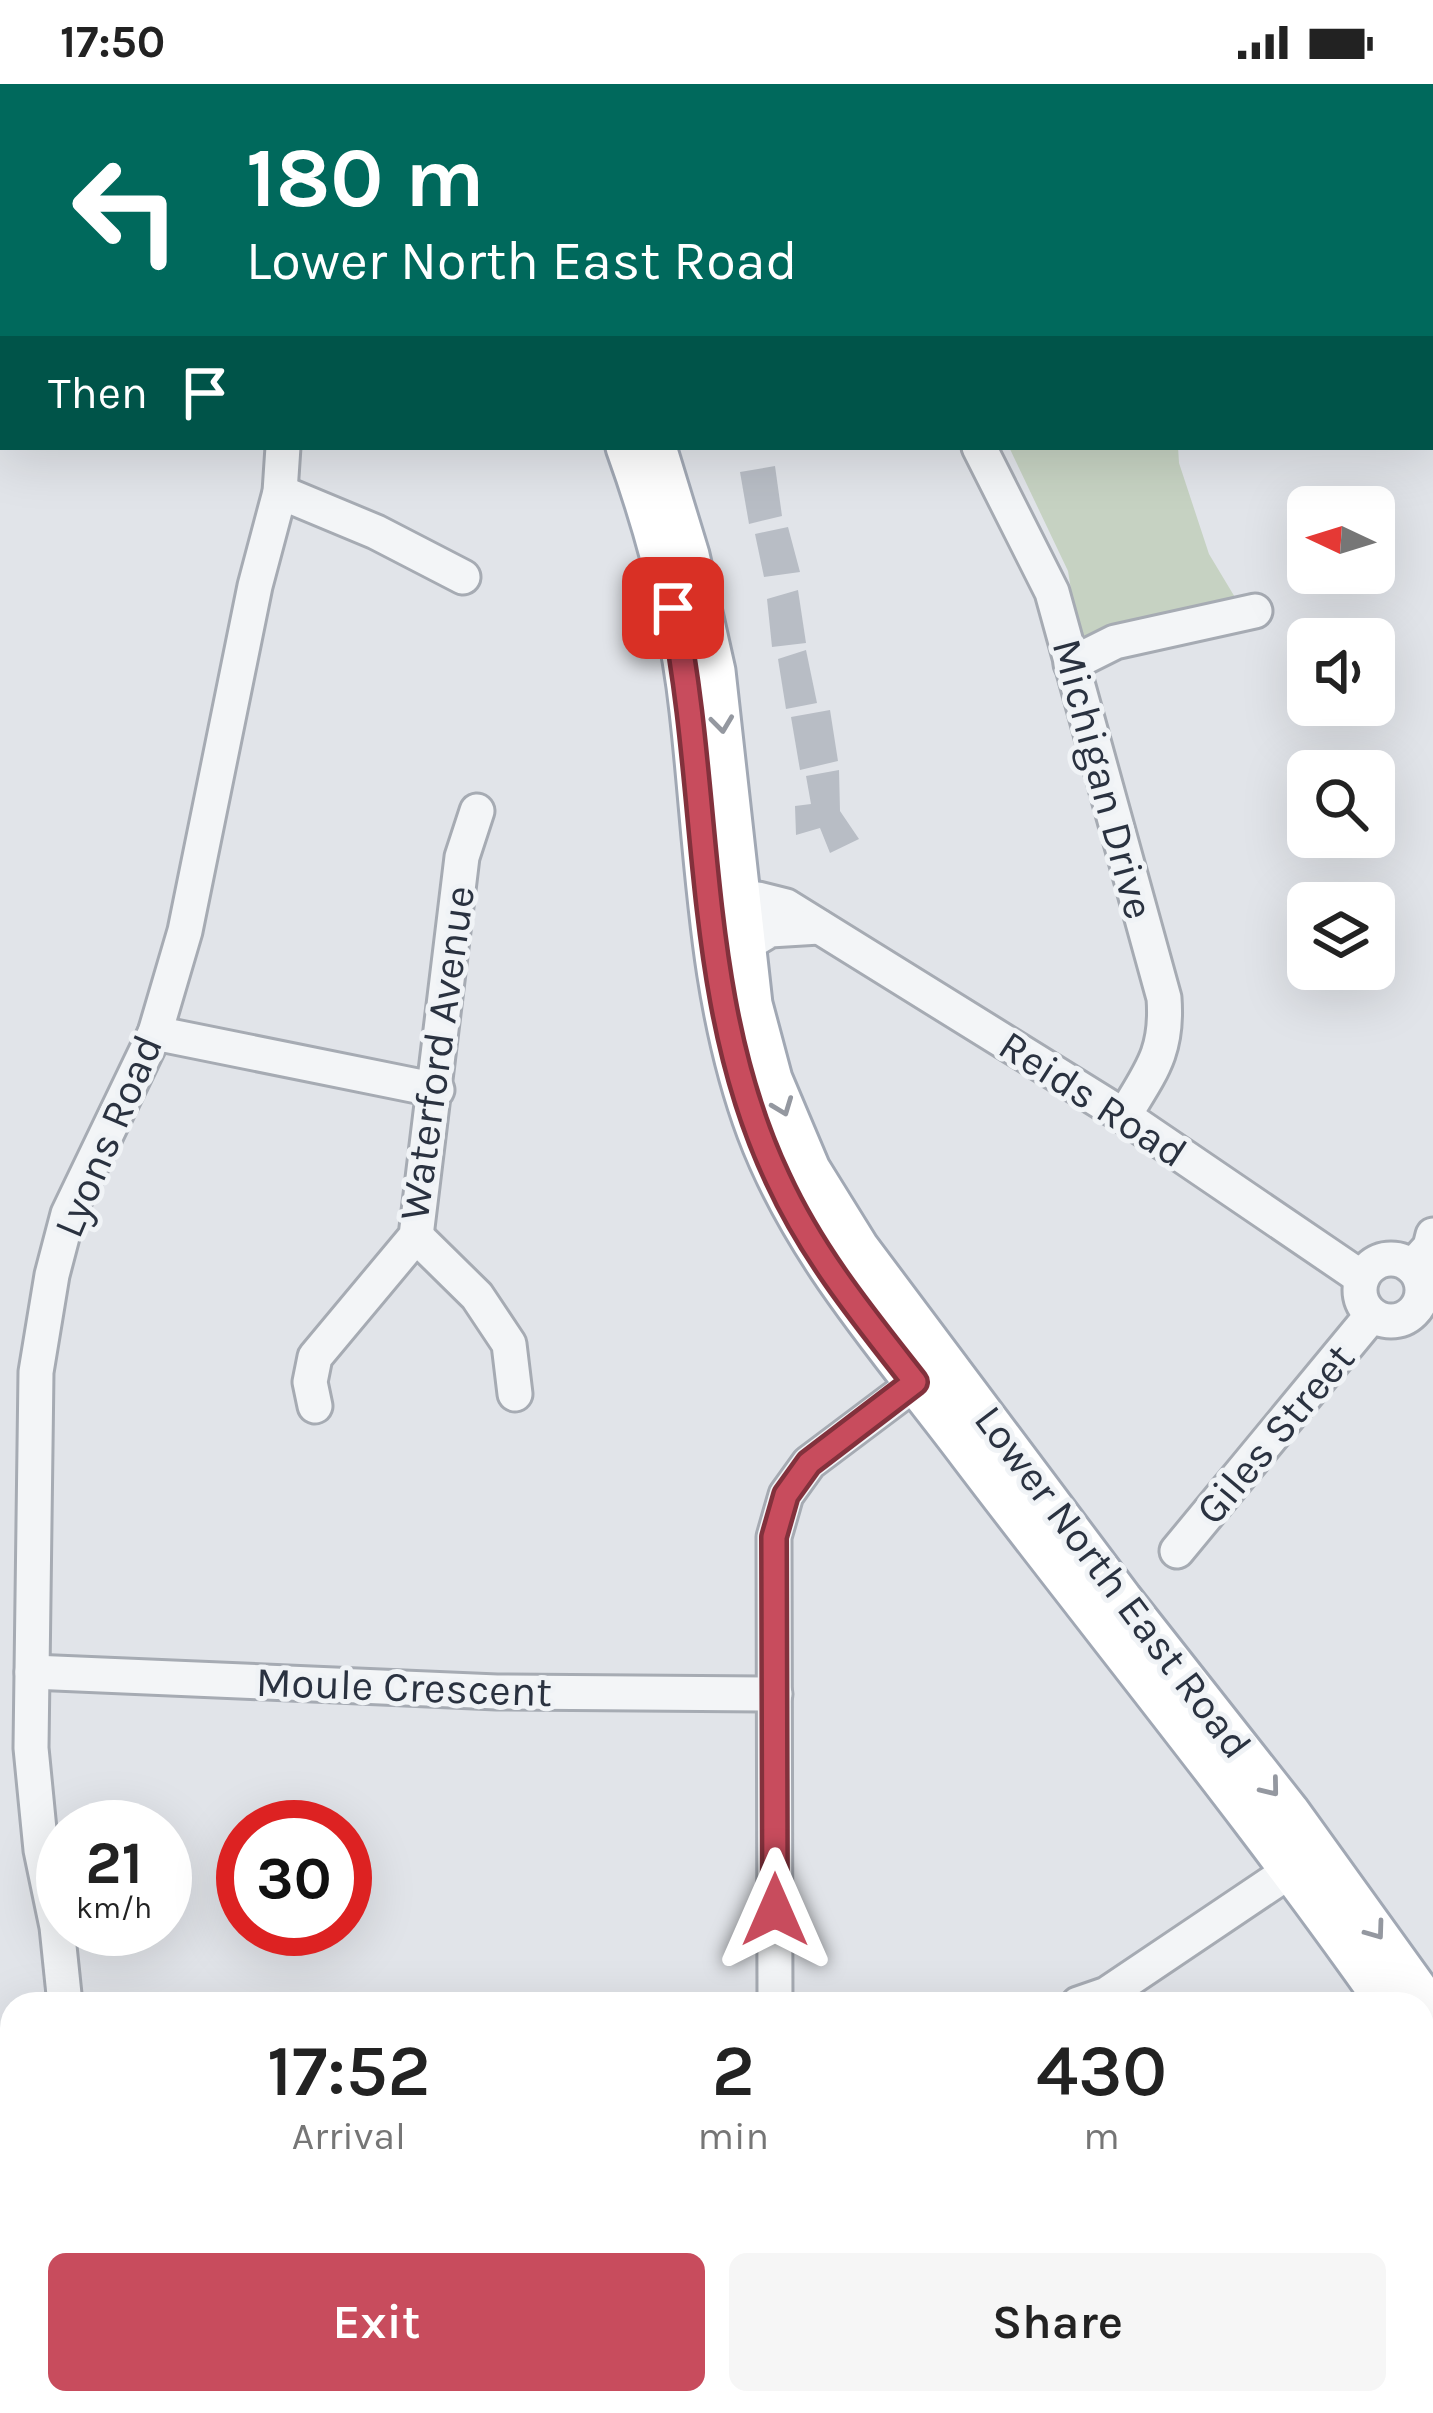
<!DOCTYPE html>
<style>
body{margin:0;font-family:Karla,sans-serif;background:#f6f6f6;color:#222;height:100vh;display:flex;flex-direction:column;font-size:45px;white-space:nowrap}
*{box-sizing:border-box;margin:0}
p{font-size:39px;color:#767676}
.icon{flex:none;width:66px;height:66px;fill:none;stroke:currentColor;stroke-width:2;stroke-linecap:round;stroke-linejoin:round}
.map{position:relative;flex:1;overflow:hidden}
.panel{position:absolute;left:0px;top:1908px;width:1434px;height:423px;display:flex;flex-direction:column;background:#fff;border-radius:36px 36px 0 0;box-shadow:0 12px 48px #0002}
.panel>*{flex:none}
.guide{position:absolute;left:0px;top:0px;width:1434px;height:366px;box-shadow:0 12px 48px #0002;background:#00695c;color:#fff;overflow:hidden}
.needle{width:78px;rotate:274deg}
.fabs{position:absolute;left:1287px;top:402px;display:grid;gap:24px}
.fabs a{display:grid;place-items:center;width:108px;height:108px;border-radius:18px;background:#fff;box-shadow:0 12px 48px #0002;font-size:60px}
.speed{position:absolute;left:36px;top:1716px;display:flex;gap:24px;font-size:60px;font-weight:700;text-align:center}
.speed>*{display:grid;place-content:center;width:156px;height:156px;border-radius:50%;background:#fff;box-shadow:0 12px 48px #0002;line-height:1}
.speed small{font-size:30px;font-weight:400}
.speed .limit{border:18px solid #d22;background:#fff;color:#111}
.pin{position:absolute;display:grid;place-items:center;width:102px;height:102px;color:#fff;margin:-51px;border-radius:24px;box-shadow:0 6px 18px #0006}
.me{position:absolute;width:132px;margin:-66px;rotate:0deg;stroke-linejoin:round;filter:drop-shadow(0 0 9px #0008)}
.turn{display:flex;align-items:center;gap:42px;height:252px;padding:0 48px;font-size:54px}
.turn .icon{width:156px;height:156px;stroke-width:2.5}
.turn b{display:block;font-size:84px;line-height:102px}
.then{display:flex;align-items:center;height:114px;padding:0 48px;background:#0003;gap:24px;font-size:45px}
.eta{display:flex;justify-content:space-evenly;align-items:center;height:204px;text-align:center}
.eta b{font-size:72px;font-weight:600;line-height:84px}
.action{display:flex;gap:24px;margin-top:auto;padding:24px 48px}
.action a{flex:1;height:138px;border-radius:18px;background:#c84c5d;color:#fff;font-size:48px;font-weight:600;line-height:138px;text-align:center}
.action a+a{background:#f6f6f6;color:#222}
.status{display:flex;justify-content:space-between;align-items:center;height:84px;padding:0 60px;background:#fff;direction:ltr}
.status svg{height:33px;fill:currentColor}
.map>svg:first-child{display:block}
</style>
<div class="status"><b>17:50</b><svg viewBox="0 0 49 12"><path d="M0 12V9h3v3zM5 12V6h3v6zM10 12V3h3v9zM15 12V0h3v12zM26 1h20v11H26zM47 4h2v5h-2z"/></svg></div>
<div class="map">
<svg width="1433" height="2329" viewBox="0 0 1433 2329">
<rect width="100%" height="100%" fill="#e1e4e9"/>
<polygon fill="#c6d2c2" points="1009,363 1178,363 1179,379 1209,470 1239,520 1080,561 1068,487"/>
<g fill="#b8bdc5">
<polygon points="775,382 782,432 749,440 740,388"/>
<polygon points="788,443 800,488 764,493 755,450"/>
<polygon points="798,506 806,559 772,563 767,515"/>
<polygon points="806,566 817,619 786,625 778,575"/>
<polygon points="830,626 838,677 800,686 791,633"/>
<polygon points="839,686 840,727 859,755 830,769 820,744 796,751 795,722 811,720 806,692"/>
</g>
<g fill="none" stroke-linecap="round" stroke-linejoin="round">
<g stroke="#a6abb3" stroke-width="39">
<g id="minor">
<polyline points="863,3 865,0"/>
<polyline points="1431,193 1433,193"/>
<path d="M979,363L1052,508L1164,914C1168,968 1151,987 1124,1032"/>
<polyline points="280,408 376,448 463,493"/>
<polyline points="1071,580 1115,558 1255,527"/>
<polyline points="718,816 758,815 786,822 1124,1032 1362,1194"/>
<polyline points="743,862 770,846 819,843"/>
<polyline points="155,949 437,1006"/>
<polyline points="416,1152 477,1212 509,1260 515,1310"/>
<circle cx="1391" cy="1206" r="31"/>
<polyline points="1412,1183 1430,1163 1433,1151"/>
<polyline points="315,1322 310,1298 315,1273 416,1152 462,773 477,727"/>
<polyline points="1177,1467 1372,1231"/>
<polyline points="32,1588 497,1608 775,1610"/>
<polyline points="65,1920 57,1843 41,1766 31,1664 36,1288 52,1191 68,1130 155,949 185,847 255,502 280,408 283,363"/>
<polyline points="775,1920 774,1453 786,1411 809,1379 934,1285"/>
<polyline points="1078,1920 1107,1910 1309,1774"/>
<polyline points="0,2032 12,2024"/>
<polyline points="0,2072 0,2092"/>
<polyline points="0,2226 12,2193"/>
<polyline points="775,2319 795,2329"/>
<polyline points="1190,2319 1193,2329"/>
<polyline points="353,2329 354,2319"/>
</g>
</g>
<g stroke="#a1a8b4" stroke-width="45">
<g id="major">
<polyline points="417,0 419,3"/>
<polyline points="460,0 462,3"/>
<path d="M626,363C657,449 680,536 690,627C706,768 707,912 757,1047C803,1170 892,1267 970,1371C1109,1554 1255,1732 1387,1920"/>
<polyline points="656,363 689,471 715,587 752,920 772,995 810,1085 859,1164 1122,1515 1289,1727 1433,1927"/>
<polyline points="1422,1971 1433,1987"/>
</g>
</g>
<use href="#minor" stroke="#f3f5f7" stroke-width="33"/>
<use href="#major" stroke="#fff" stroke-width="39"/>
</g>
<defs><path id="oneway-chevron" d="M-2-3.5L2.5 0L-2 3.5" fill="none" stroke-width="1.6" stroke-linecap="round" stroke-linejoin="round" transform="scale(3)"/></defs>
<g stroke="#9498a0">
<use href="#oneway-chevron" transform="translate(722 640) rotate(83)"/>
<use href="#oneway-chevron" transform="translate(783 1023) rotate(69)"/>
<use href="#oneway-chevron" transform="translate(1271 1704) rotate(51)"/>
<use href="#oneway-chevron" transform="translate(1376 1847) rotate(54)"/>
</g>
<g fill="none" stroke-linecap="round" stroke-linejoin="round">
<g stroke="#82313c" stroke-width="30">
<path id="route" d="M673,524C712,715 693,916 778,1095C813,1171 864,1233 915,1298L809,1379L786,1411L774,1453L775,1826"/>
</g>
<use href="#route" stroke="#c84c5d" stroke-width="21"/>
</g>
<g text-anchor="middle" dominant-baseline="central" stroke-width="10" stroke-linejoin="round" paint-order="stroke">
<g font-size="42" fill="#2a3240" stroke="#f0f3f6">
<text transform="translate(1103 695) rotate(75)">Michigan Drive</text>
<text transform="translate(437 969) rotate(-82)">Waterford Avenue</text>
<text transform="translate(1093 1015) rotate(33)">Reids Road</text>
<text transform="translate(108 1052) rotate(-67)">Lyons Road</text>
<text transform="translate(1275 1350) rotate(-50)">Giles Street</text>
<text transform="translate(1113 1498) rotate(53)">Lower North East Road</text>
<text transform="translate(404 1603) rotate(2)">Moule Crescent</text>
</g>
</g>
</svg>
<div class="fabs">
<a><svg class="needle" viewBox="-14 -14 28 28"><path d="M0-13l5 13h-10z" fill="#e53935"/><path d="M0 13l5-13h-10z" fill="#767676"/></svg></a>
<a><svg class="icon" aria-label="sound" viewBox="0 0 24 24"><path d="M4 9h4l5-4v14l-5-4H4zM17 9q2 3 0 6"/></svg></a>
<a><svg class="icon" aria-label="search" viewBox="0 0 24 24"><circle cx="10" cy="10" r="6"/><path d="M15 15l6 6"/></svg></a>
<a><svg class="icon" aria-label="layers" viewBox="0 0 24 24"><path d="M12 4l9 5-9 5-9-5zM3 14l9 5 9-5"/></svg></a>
</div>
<div class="speed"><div>21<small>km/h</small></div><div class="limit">30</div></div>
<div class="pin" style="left:673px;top:524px;background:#d93025"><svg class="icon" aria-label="arrive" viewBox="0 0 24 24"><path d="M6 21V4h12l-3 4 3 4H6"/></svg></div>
<svg class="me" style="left:775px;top:1826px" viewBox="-20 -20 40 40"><path d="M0-17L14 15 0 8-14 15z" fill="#c84c5d" stroke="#fff" stroke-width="4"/></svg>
<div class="guide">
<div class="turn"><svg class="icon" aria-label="left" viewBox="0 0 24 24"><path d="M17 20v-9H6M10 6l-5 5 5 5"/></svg><div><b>180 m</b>Lower North East Road</div></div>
<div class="then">Then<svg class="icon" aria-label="arrive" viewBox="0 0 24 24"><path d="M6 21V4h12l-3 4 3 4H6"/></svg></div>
</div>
<section class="panel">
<div class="eta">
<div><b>17:52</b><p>Arrival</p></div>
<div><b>2</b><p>min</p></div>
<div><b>430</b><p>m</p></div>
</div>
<div class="action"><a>Exit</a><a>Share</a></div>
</section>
</div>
